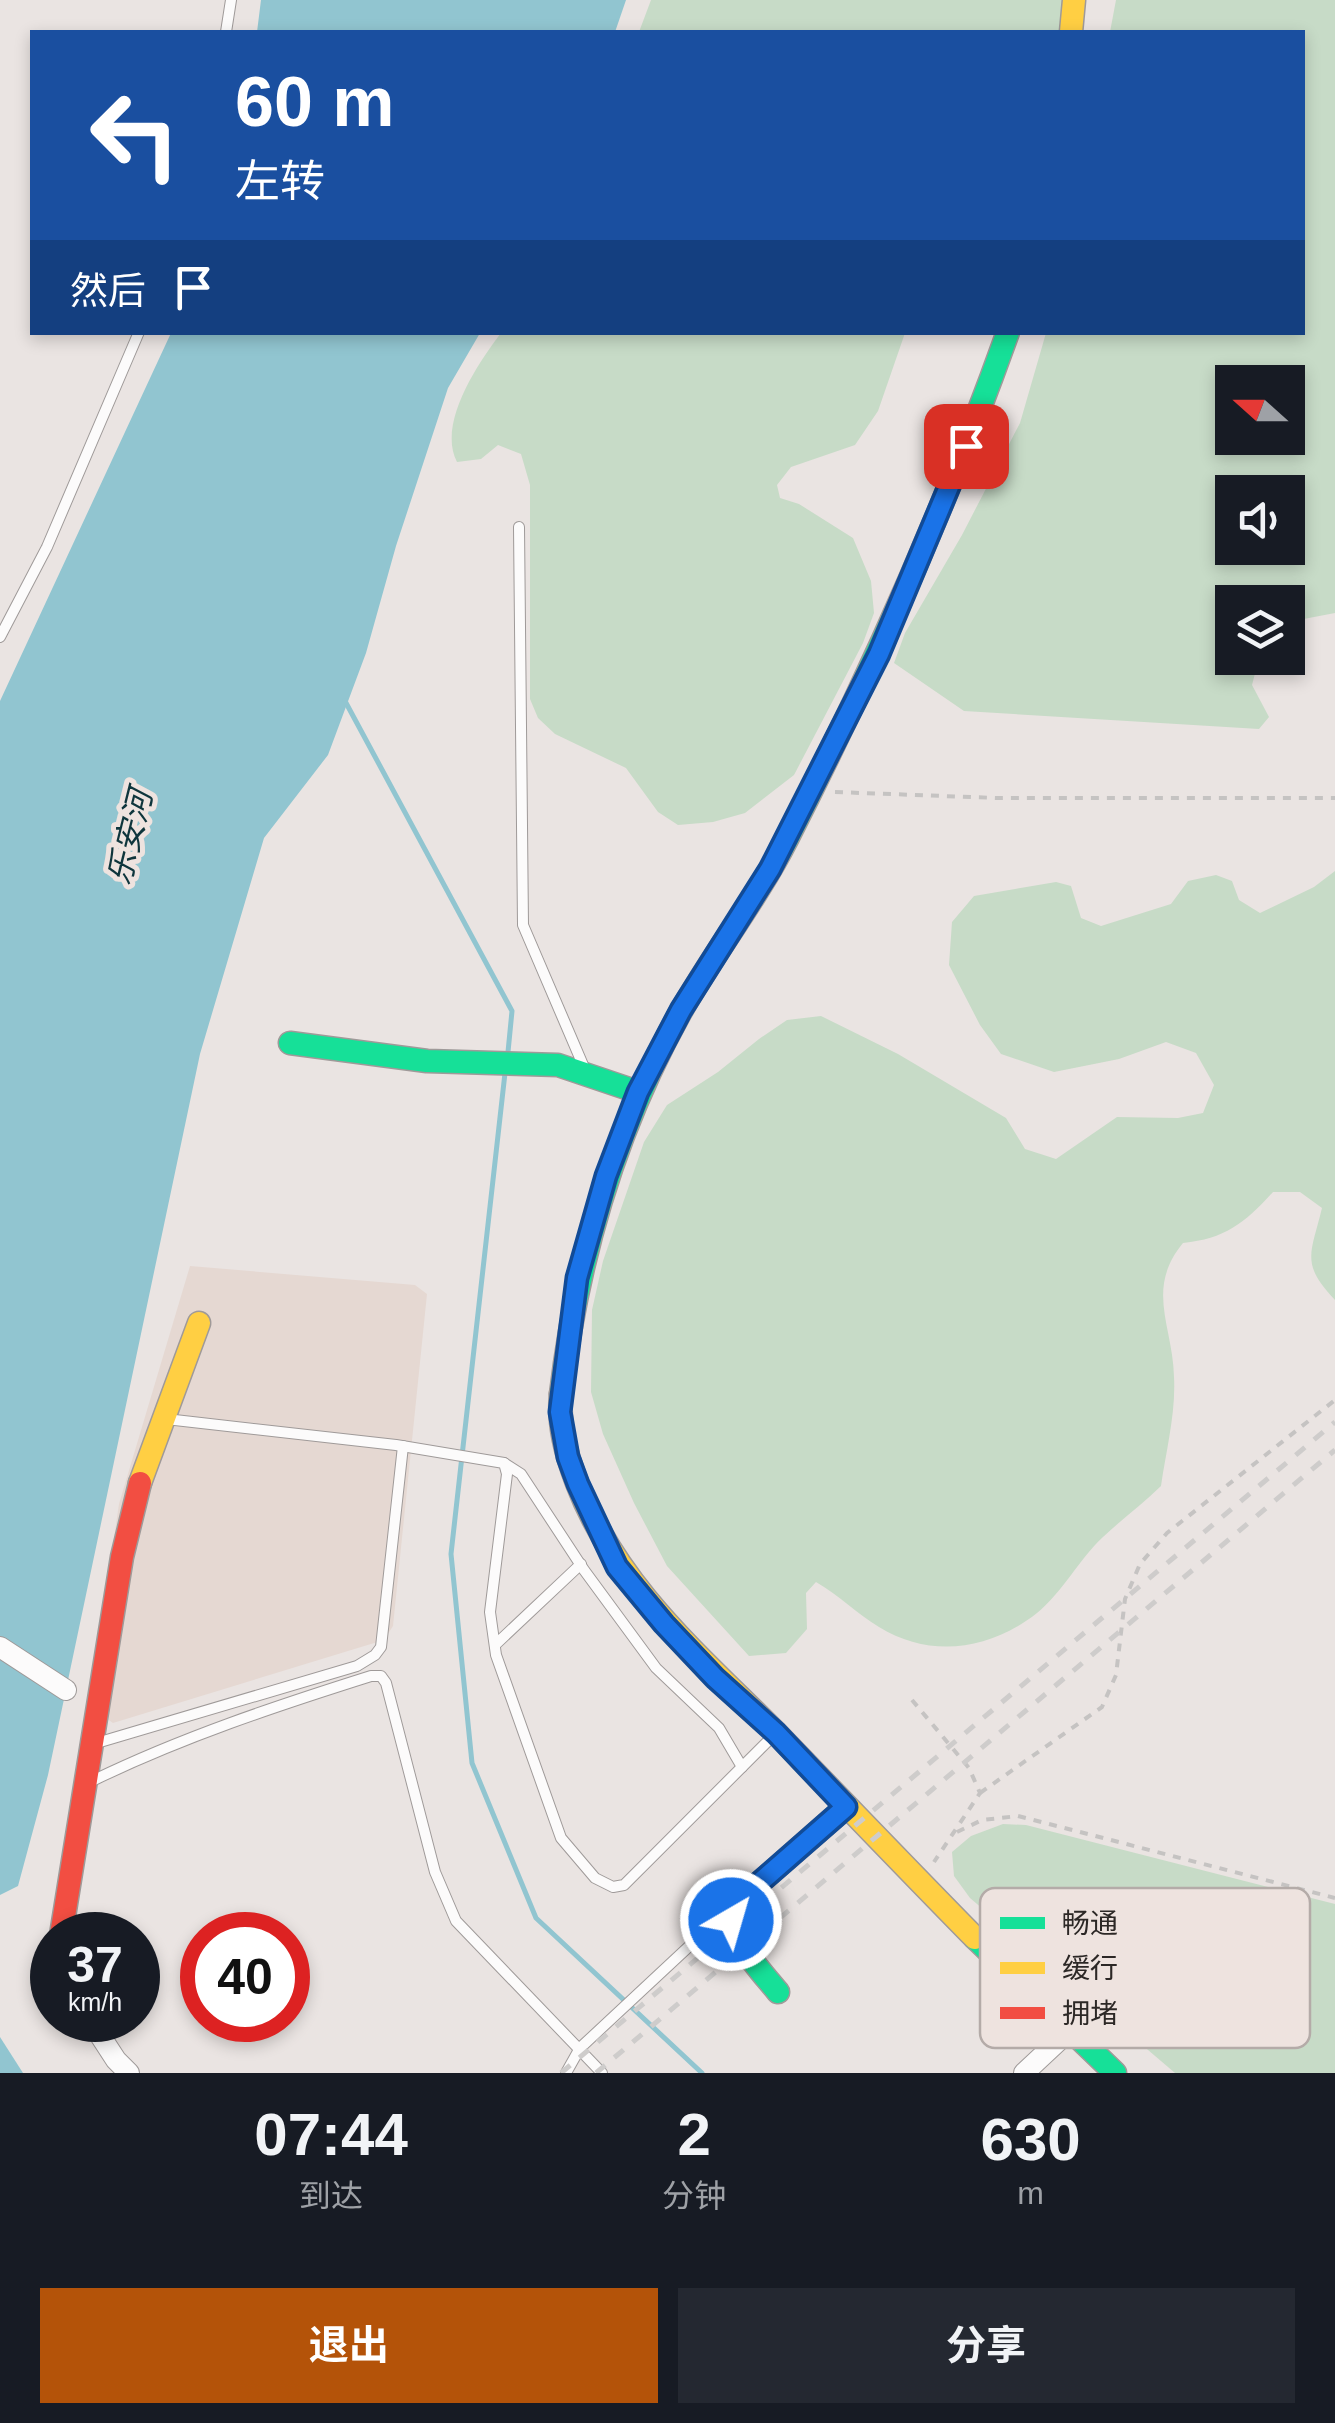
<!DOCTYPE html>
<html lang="zh">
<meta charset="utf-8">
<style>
body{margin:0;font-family:Arial,"Noto Sans SC",sans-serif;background:#242831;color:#f1f3f6;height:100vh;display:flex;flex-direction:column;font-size:38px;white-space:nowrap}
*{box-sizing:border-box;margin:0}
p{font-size:32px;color:#9ea1a6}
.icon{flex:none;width:55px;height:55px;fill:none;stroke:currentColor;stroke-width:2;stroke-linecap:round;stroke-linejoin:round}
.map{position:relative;height:2073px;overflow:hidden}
.details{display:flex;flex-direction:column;background:#171b24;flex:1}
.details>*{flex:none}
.guide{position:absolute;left:30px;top:30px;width:1275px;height:305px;border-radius:0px;box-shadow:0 5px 15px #0003;background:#1a4fa0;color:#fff;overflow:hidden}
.needle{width:65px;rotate:291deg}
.buttons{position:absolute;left:1215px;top:365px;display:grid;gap:20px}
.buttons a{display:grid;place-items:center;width:90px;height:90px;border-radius:0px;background:#171b24;box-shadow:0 5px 15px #0003;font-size:50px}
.speed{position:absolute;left:30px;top:1912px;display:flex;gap:20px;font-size:50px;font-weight:700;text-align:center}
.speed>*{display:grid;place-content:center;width:130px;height:130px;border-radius:50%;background:#171b24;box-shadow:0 5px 15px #0003;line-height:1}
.speed small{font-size:25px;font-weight:400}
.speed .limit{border:15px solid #d22;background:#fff;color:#111}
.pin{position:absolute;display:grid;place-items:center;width:85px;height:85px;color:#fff;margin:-42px;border-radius:20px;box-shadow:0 5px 15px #0006}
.me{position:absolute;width:110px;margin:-55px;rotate:38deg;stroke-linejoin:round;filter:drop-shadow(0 0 8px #0008)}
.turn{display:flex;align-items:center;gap:35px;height:210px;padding:0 40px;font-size:45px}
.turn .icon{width:130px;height:130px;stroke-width:2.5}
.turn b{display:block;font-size:70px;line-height:85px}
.then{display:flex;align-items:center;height:95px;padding:0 40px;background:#0003;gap:20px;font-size:38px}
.eta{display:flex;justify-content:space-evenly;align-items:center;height:170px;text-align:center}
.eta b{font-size:60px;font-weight:700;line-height:70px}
.button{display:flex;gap:20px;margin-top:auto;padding:20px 40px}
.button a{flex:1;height:115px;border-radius:0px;background:#b45309;color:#fff;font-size:40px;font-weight:700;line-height:115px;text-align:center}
.button a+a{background:#242831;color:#f1f3f6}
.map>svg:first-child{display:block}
</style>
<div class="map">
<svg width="1335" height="2073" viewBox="0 0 1335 2073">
<rect width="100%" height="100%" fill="#eae4e2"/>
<polygon fill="#e5d8d2" points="190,1266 415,1285 427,1294 393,1626 384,1640 113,1723 89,1706 119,1504"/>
<g fill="#c7dbc7" fill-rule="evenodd">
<polygon points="651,0 1064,0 1059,32 639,32"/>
<path d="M1116,0H1335V613L1288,622V602H1232V658H1259L1252,685L1269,717L1259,729L964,711L894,663L905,633L962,535L1020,423L1046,333L1302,332V32H1110ZM1232,382H1288V438H1232ZM1232,492H1288V548H1232Z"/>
<path d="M501,333H905L878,411L855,445L791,467L777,485L780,498L799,504L853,538L871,581L874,613L863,643L794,775L745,813L713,822L678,825L658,812L626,768L555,734L538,718L530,699V485L521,454L498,445L481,459L457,462C437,424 478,363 501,333Z"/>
<path d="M1335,871V1300C1300,1263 1311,1254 1322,1208L1300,1192H1273C1245,1223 1225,1239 1183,1243C1145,1289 1173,1326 1174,1377C1176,1413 1166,1451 1161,1486C1143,1504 1122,1519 1103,1537C1079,1559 1063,1592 1037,1613C990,1650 931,1659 879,1627C857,1614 839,1595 816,1582L806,1593L807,1629L786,1653L749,1656L667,1566L634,1503L603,1434L591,1392L592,1310L603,1261L644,1142L667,1105L718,1072L759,1039L787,1020L821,1016L898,1054L1006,1118L1025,1149L1056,1159L1117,1117L1178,1118L1203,1113L1214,1085L1196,1053L1166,1042L1119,1059L1054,1072L1001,1054L980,1025L949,965L952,922L974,896L1056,882L1071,886L1081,918L1101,926L1171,904L1188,881L1216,875L1232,881L1239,900L1260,913L1314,887Z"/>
<polygon points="1003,1824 1026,1825 1335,1904 1335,2073 1175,2073 970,1898 954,1876 952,1852 971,1836"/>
</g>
<g fill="#91c5d0">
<polygon points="261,0 626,0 615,32 257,32"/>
<polygon points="171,333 480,333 448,388 396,546 366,653 328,755 264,838 200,1054 48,1775 18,1886 0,1895 0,701"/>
<polygon points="0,2037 23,2073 0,2073"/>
</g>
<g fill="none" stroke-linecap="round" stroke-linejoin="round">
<g stroke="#91c5d0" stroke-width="5">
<polyline points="345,701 512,1011 508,1052"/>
<polyline points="505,1073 451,1554 472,1763 536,1918 702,2073"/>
</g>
<g stroke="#9f9a99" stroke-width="12">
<g id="lane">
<polyline points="226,32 231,0"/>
<polyline points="519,527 523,925 583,1065"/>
<polyline points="0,637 47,547 139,332"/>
<polyline points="166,1419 396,1445 504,1463 507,1474 490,1612 496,1655 561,1838 595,1878 613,1887 624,1885 772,1737"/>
<polyline points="504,1463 521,1474 584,1570 656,1668 719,1728 742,1767"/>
<polyline points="495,1645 581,1564"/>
<polyline points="100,1742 357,1666 375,1655 381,1647 403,1446"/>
<path d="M94,1780C183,1737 276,1706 371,1676H381L386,1683L435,1872L456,1921L602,2073"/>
<polyline points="566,2073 580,2048 727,1911"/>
</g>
</g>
<g stroke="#9f9a99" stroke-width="22">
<g id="street">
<polyline points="0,1647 66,1690"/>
<polyline points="90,2020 116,2060 129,2073"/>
<polyline points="1024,2073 1069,2031"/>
</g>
</g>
<g stroke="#9f9a99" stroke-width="25">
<g id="fast">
<polyline points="290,1043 427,1061 558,1065 638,1092"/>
<path d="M561,1394C577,1259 614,1132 680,1013C713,954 756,900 787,839C871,674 946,506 1008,332"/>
<polyline points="975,1938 1115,2073"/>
<path d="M778,1992C756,1965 731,1942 734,1905L846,1807"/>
</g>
</g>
<g stroke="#9f9a99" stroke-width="25">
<g id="slow">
<polyline points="1071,32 1074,0"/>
<path d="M561,1394C558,1425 566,1454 577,1483C618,1591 706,1661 784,1741C848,1807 911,1873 975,1938"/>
<polyline points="140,1483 199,1323"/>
</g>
</g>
<g stroke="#9f9a99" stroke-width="25">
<polyline id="jam" points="61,1935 122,1557 140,1483"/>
</g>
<g stroke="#c5c3c2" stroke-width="4" stroke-dasharray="8 8" stroke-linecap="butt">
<polyline points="835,792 997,798 1335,798"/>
<polyline points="912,1700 969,1768 980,1793 934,1862"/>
<polyline points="980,1793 1102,1707 1116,1675 1125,1599 1140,1564 1167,1533 1335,1400"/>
<polyline points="957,1832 982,1820 1018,1816 1335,1898"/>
</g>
<use href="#lane" stroke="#fcfbfb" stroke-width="10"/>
<use href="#street" stroke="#fcfbfb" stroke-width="20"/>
<use href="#fast" stroke="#16e098" stroke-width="22"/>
<use href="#slow" stroke="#ffcf43" stroke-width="22"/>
<use href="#jam" stroke="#f24e42" stroke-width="22"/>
<g stroke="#cecccb" stroke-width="5" stroke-dasharray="12 12" stroke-linecap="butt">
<polyline points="561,2073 1335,1422"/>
<polyline points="596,2073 1335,1450"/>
</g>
</g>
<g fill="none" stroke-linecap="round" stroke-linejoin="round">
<g stroke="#114b97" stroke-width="25">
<polyline id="route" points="731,1920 734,1905 846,1807 776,1733 715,1678 664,1624 617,1567 578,1484 568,1457 560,1412 577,1278 606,1176 638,1092 681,1010 770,869 879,654 966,446"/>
</g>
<use href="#route" stroke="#1a73e8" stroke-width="18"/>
</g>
<g text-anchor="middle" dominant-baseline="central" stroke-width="10" stroke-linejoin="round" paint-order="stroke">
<g font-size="32" font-style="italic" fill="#0e353c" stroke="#eee3df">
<text transform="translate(130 837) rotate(-76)">乐安河</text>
</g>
</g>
<rect x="980" y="1888" width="330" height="160" rx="15" fill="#eee3df" stroke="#b4aba8" stroke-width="2.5"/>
<rect x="1000" y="1917" width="45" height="12" fill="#16e098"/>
<rect x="1000" y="1962" width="45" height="12" fill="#ffcf43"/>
<rect x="1000" y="2007" width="45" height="12" fill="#f24e42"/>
<g font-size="28" fill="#2c2826">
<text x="1062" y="1933">畅通</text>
<text x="1062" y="1978">缓行</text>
<text x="1062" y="2023">拥堵</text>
</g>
</svg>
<div class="buttons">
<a><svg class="needle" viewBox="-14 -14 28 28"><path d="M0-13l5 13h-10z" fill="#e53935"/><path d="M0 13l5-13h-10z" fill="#9ea1a6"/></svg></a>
<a><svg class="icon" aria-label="sound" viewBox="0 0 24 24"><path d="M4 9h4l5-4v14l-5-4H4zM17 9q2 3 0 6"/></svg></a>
<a><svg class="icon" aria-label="layers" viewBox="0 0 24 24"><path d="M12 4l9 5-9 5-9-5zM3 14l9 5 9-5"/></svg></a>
</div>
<div class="speed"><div>37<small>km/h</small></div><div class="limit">40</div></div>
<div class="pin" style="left:966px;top:446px;background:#d93025"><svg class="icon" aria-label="arrive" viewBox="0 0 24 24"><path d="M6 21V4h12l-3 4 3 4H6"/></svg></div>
<svg class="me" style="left:731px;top:1920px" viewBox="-20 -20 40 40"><circle r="17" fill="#1a73e8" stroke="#fff" stroke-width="3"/><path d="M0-11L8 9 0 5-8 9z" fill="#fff"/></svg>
<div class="guide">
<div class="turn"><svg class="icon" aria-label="left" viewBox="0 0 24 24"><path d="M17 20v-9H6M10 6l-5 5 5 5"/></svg><div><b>60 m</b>左转</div></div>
<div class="then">然后<svg class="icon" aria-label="arrive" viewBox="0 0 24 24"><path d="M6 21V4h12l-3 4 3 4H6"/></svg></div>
</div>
</div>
<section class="details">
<div class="eta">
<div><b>07:44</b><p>到达</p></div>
<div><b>2</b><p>分钟</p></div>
<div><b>630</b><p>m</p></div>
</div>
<div class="button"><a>退出</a><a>分享</a></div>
</section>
